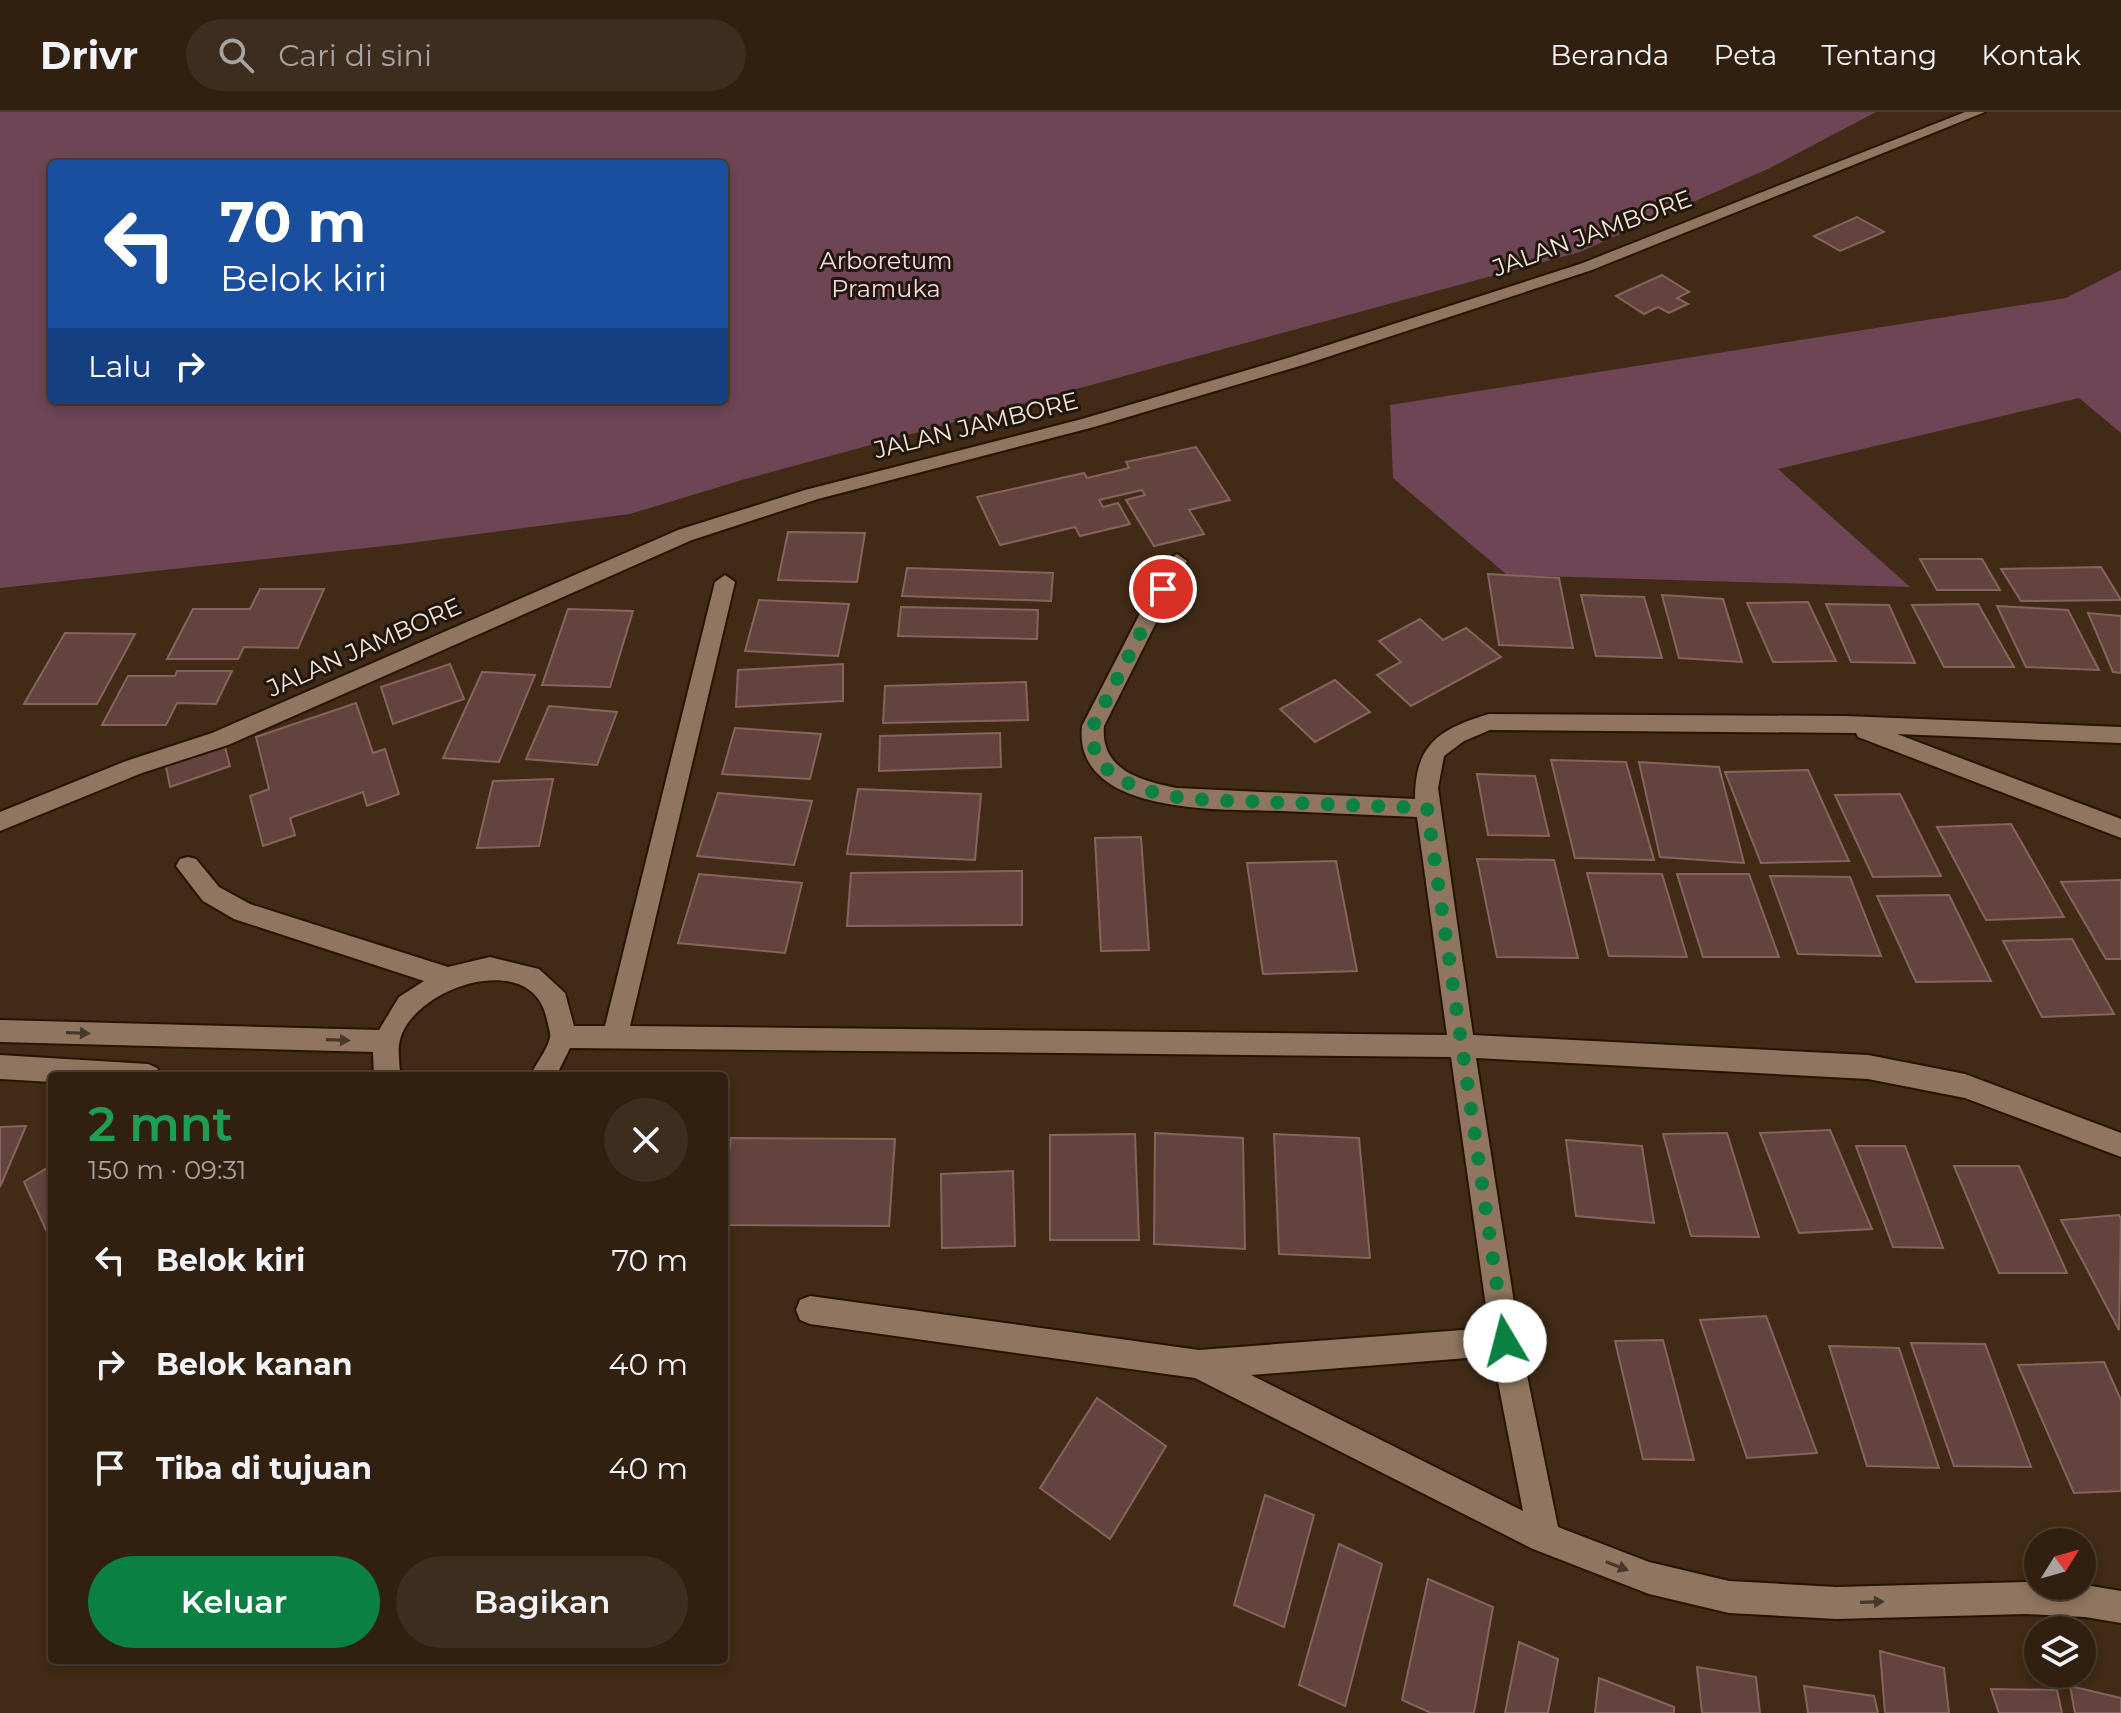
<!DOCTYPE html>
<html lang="id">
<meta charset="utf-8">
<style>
body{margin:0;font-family:Montserrat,sans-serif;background:#3d2d1e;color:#f1f3f6;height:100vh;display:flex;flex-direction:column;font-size:30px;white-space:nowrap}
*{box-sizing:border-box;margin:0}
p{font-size:26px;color:#a8a39f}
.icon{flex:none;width:44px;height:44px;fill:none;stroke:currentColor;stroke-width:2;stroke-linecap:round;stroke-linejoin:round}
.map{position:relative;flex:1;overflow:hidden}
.drawer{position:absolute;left:48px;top:960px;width:680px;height:592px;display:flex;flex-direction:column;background:#312010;border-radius:8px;box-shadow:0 4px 12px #0003,0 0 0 2px #4c3e30}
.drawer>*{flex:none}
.banner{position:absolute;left:48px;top:48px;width:680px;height:244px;border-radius:8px;box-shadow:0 4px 12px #0003,0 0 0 2px #4c3e30;background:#1a4fa0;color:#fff;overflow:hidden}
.needle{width:52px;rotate:53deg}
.tools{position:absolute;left:2024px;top:1416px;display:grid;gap:16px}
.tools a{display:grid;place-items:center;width:72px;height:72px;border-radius:50%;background:#312010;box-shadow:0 4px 12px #0003,0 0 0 2px #4c3e30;font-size:40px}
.pin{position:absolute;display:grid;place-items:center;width:68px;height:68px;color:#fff;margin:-34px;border:4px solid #fff;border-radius:50%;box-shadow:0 2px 8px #0007}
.me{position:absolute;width:88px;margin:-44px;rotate:352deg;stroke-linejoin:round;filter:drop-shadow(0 0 6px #0008)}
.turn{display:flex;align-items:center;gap:28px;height:168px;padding:0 40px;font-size:36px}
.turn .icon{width:104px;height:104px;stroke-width:2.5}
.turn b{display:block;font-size:56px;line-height:68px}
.then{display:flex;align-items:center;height:76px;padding:0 40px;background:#0003;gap:16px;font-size:30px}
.round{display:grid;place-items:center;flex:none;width:84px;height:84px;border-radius:42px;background:#3d2d1e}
.head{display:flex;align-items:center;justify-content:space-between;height:136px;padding:0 40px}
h1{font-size:48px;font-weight:600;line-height:60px;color:#1e9e55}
.cta{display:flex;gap:16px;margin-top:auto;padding:16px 40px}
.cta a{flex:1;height:92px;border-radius:48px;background:#0b8043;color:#fff;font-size:32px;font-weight:600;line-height:92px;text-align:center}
.cta a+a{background:#3d2d1e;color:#f1f3f6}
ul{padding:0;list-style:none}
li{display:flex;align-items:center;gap:24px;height:104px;padding:0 40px}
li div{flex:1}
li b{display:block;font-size:30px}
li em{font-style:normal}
header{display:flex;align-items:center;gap:48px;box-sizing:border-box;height:112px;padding:0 40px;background:#312010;border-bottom:2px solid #4c3e30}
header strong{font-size:38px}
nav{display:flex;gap:44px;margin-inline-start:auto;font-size:28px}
.search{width:560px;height:72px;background:#3d2d1e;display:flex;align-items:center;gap:20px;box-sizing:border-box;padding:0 28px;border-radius:44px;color:#a8a39f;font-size:30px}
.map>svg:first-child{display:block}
</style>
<header>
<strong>Drivr</strong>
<div class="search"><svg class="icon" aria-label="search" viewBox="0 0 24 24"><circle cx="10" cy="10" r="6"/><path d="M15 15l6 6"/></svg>Cari di sini</div>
<nav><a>Beranda</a><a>Peta</a><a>Tentang</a><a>Kontak</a></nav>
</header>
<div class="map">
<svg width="2121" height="1601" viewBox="0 0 2121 1601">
<rect width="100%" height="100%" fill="#412b16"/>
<g fill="#6d4555" fill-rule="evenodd">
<path d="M0,0H1876L1770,56L1580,140L742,368L630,402L403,432L0,476ZM52,52H724V288H52Z"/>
<polygon points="2121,158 2121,321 2079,286 1778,357 1910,475 1507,463 1393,366 1390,293 2066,186"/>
</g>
<g fill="#63433e" stroke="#86645e" stroke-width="2">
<polygon points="1857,105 1884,120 1840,139 1814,124"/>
<polygon points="1662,163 1689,180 1677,186 1688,192 1669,201 1658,195 1644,202 1616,184"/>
<polygon points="1196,335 1230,388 1189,398 1204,422 1154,434 1126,388 1145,383 1142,378 1099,388 1103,395 1118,391 1130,412 1080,424 1075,415 1000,433 977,385 1084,361 1087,366 1129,356 1126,350"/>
<polygon points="788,420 865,421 857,470 778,468"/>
<polygon points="1920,447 1982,447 2000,478 1937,478"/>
<polygon points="2101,455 2121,488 2021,489 2001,457"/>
<polygon points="907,456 1053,461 1051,489 902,484"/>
<polygon points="1488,462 1559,466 1573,536 1499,533"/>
<polygon points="260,477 324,477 298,536 244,535 238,547 167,547 193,497 250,497"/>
<polygon points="1581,483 1644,485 1662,546 1596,544"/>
<polygon points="1662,483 1723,487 1742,550 1679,546"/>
<polygon points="759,488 849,492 838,544 745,539"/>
<polygon points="1808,490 1836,549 1773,550 1747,491"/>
<polygon points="1826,492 1889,493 1915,551 1851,550"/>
<polygon points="1978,492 2014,555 1944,555 1912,493"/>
<polygon points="1997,494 2068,498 2099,558 2026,555"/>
<polygon points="901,495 1038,498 1037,527 898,524"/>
<polygon points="568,497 633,499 610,575 542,573"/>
<polygon points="2088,501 2121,504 2121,561 2113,560"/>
<polygon points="1420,507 1443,528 1466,516 1501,545 1411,594 1377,563 1401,550 1379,529"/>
<polygon points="65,521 135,522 97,592 24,592"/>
<polygon points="450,552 464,587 393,612 381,575"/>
<polygon points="843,552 843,589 736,595 738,558"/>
<polygon points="177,559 232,559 216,592 177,591 166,613 102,613 128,564 175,564"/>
<polygon points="482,560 535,563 499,650 443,646"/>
<polygon points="1335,568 1370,600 1315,630 1280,597"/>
<polygon points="1026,570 1028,608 883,611 885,574"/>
<polygon points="356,591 373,641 385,637 399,682 367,694 363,680 290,706 295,723 263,734 250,684 269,677 256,625"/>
<polygon points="549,594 617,600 597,653 526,647"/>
<polygon points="735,616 821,622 810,667 722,662"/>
<polygon points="1000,621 1001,655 879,659 880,624"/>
<polygon points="225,635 230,654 170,675 166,654"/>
<polygon points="1551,648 1626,650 1654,748 1575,746"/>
<polygon points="1639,650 1719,655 1744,751 1660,745"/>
<polygon points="1808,658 1849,749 1761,751 1725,660"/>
<polygon points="1477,662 1535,664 1549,724 1488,723"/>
<polygon points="553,667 539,734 477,736 493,669"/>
<polygon points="858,677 981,682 975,748 847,742"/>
<polygon points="718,681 812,689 794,753 697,744"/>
<polygon points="1900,682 1941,764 1873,765 1835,683"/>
<polygon points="2011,712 2064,805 1986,808 1937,715"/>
<polygon points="1141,725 1149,838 1101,839 1095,726"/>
<polygon points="1477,747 1554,748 1578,846 1497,845"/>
<polygon points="1336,749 1357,859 1263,862 1247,751"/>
<polygon points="1022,759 1022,813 847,814 851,761"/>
<polygon points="1587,761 1662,762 1687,845 1609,844"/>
<polygon points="699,762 802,771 785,841 678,831"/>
<polygon points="1677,762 1749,762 1779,845 1703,845"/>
<polygon points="1770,764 1850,765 1881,844 1798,842"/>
<polygon points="2121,768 2121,847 2106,847 2061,770"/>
<polygon points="1949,783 1991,869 1916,870 1877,784"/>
<polygon points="2072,827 2114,902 2042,905 2003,829"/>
<polygon points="26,1014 0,1075 0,1015"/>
<polygon points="1830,1018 1872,1117 1799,1121 1760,1021"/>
<polygon points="1155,1021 1243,1026 1245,1137 1154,1132"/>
<polygon points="1727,1021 1759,1125 1691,1124 1663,1022"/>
<polygon points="1135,1022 1139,1128 1050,1128 1050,1023"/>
<polygon points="1274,1022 1359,1026 1370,1146 1279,1142"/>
<polygon points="731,1026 895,1027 889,1114 724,1113 724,1076"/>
<polygon points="1566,1028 1642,1034 1654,1111 1576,1104"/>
<polygon points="1856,1034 1905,1034 1943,1136 1893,1135"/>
<polygon points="52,1053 52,1131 24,1070"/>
<polygon points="1954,1054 2019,1054 2067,1161 1999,1161"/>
<polygon points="1013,1059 1015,1134 942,1136 941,1062"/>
<polygon points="2119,1103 2121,1107 2119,1218 2061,1108"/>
<polygon points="1766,1204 1817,1341 1747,1346 1700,1208"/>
<polygon points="1663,1228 1694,1348 1643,1347 1615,1229"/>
<polygon points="1911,1231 1985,1232 2031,1355 1954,1354"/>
<polygon points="1829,1234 1899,1236 1939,1356 1867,1354"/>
<polygon points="2104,1250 2121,1288 2121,1379 2074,1381 2018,1253"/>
<polygon points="1097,1286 1166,1334 1110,1427 1040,1376"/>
<polygon points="1265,1383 1314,1403 1284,1515 1234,1493"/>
<polygon points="1339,1432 1382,1452 1345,1594 1299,1573"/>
<polygon points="1428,1467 1493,1495 1474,1601 1431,1601 1402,1588"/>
<polygon points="1519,1530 1558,1547 1548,1601 1505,1601"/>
<polygon points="1880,1539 1944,1556 1949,1601 1885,1601"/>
<polygon points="1697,1555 1756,1565 1760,1601 1702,1601"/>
<polygon points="1599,1566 1674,1595 1674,1601 1595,1601"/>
<polygon points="1804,1574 1874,1584 1878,1601 1808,1601"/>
<polygon points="2070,1574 2121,1586 2121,1601 2075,1601"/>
<polygon points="1991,1577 2057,1578 2062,1601 1999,1601"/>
</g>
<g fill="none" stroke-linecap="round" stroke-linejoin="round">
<g stroke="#271301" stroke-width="4">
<g id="minor">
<polygon points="1965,0 1985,0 1592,158 1303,253 1094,315 818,387 692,428 228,633 142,661 0,719 0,700 126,649 212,621 678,418 805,378 1082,307 1291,245 1580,152"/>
<path d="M1177,442L1187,449L1104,614C1100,658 1141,669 1177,676L1415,687C1415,631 1440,617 1489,602L1845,604L2121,615V631L1897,622L2121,707V726L1858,625L1856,621L1490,618L1464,629L1444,644L1438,676L1473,923L1868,943L1965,962L2121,1021V1045L1965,986L1868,967L1476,946L1520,1229L1558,1415L1649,1450L1729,1469L1836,1475L2026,1470H2038V1474L2085,1473L2121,1479V1511L2085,1505L2026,1502L1836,1507L1729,1501L1649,1482L1533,1437L1195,1266L810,1212L800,1208L796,1198L800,1188L810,1184L1199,1238L1489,1216L1451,945L570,936L556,964H530C536,952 547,938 550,926C551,921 548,913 547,908C533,833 406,877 399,933C398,943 400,954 400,964H374L373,940L0,930V908L379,918L399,885L424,869L234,807L203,789L176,754L180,747L188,745L196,747L219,775L250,792L448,855L490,845L539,857L565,881L574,914H605L715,470L725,463L735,470L630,914L1447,923L1417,705C1372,703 1327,701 1282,699C1225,697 1073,705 1082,614L1167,449ZM1493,1244L1523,1399L1251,1263Z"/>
<polygon points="0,943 148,952 157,956 161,964 52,964 52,970 0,967"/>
</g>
</g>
<use href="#minor" fill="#907660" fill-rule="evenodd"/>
</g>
<defs><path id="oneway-solid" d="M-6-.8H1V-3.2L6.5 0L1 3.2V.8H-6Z" transform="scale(2)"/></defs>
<g fill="#47382a">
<use href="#oneway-solid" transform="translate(78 921) rotate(2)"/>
<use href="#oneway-solid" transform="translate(338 928) rotate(2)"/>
<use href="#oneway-solid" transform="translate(1617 1454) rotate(21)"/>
<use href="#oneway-solid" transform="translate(1872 1490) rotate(-2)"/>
</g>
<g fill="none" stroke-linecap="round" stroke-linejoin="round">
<path stroke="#0b8043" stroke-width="14" stroke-dasharray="0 25.2" d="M1163,477L1093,614C1089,637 1101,657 1122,668C1165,691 1220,688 1267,690C1320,692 1374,694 1427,696L1505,1229"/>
</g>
<g text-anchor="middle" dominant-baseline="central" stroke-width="6" stroke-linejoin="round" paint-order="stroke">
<g font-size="24" fill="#f5e7da" stroke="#20160d">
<text transform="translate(1592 121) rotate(-20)">JALAN JAMBORE</text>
<text transform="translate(976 313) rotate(-14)">JALAN JAMBORE</text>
<text transform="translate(364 535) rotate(-24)">JALAN JAMBORE</text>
</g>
<g font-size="24" fill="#fad9e4" stroke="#20160d">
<text x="886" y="148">Arboretum<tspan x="886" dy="28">Pramuka</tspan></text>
</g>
</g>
</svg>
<div class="tools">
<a><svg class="needle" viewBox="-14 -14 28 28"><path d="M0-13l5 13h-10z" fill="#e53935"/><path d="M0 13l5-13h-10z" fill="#a8a39f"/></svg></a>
<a><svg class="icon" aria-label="layers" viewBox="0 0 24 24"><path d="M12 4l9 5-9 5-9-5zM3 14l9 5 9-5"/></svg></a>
</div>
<div class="pin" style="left:1163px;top:477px;background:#d93025"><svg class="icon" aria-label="arrive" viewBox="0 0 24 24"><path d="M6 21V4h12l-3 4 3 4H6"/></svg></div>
<svg class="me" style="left:1505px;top:1229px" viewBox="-20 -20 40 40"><circle r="19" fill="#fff"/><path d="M0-13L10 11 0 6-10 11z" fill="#0b8043"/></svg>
<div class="banner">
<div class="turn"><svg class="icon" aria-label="left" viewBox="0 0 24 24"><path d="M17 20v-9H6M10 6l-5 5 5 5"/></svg><div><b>70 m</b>Belok kiri</div></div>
<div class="then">Lalu<svg class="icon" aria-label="right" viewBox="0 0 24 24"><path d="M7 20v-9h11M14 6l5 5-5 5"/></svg></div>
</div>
<section class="drawer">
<div class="head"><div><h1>2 mnt</h1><p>150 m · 09:31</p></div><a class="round"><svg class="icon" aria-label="close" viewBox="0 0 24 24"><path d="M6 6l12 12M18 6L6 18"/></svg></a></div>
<ul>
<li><svg class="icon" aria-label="left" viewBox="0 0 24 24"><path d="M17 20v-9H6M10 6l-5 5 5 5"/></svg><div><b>Belok kiri</b></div><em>70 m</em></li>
<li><svg class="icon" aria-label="right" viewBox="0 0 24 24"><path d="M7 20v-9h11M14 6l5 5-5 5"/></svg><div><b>Belok kanan</b></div><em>40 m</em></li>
<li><svg class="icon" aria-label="arrive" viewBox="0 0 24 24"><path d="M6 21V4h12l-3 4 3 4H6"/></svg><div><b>Tiba di tujuan</b></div><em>40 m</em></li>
</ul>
<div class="cta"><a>Keluar</a><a>Bagikan</a></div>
</section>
</div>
